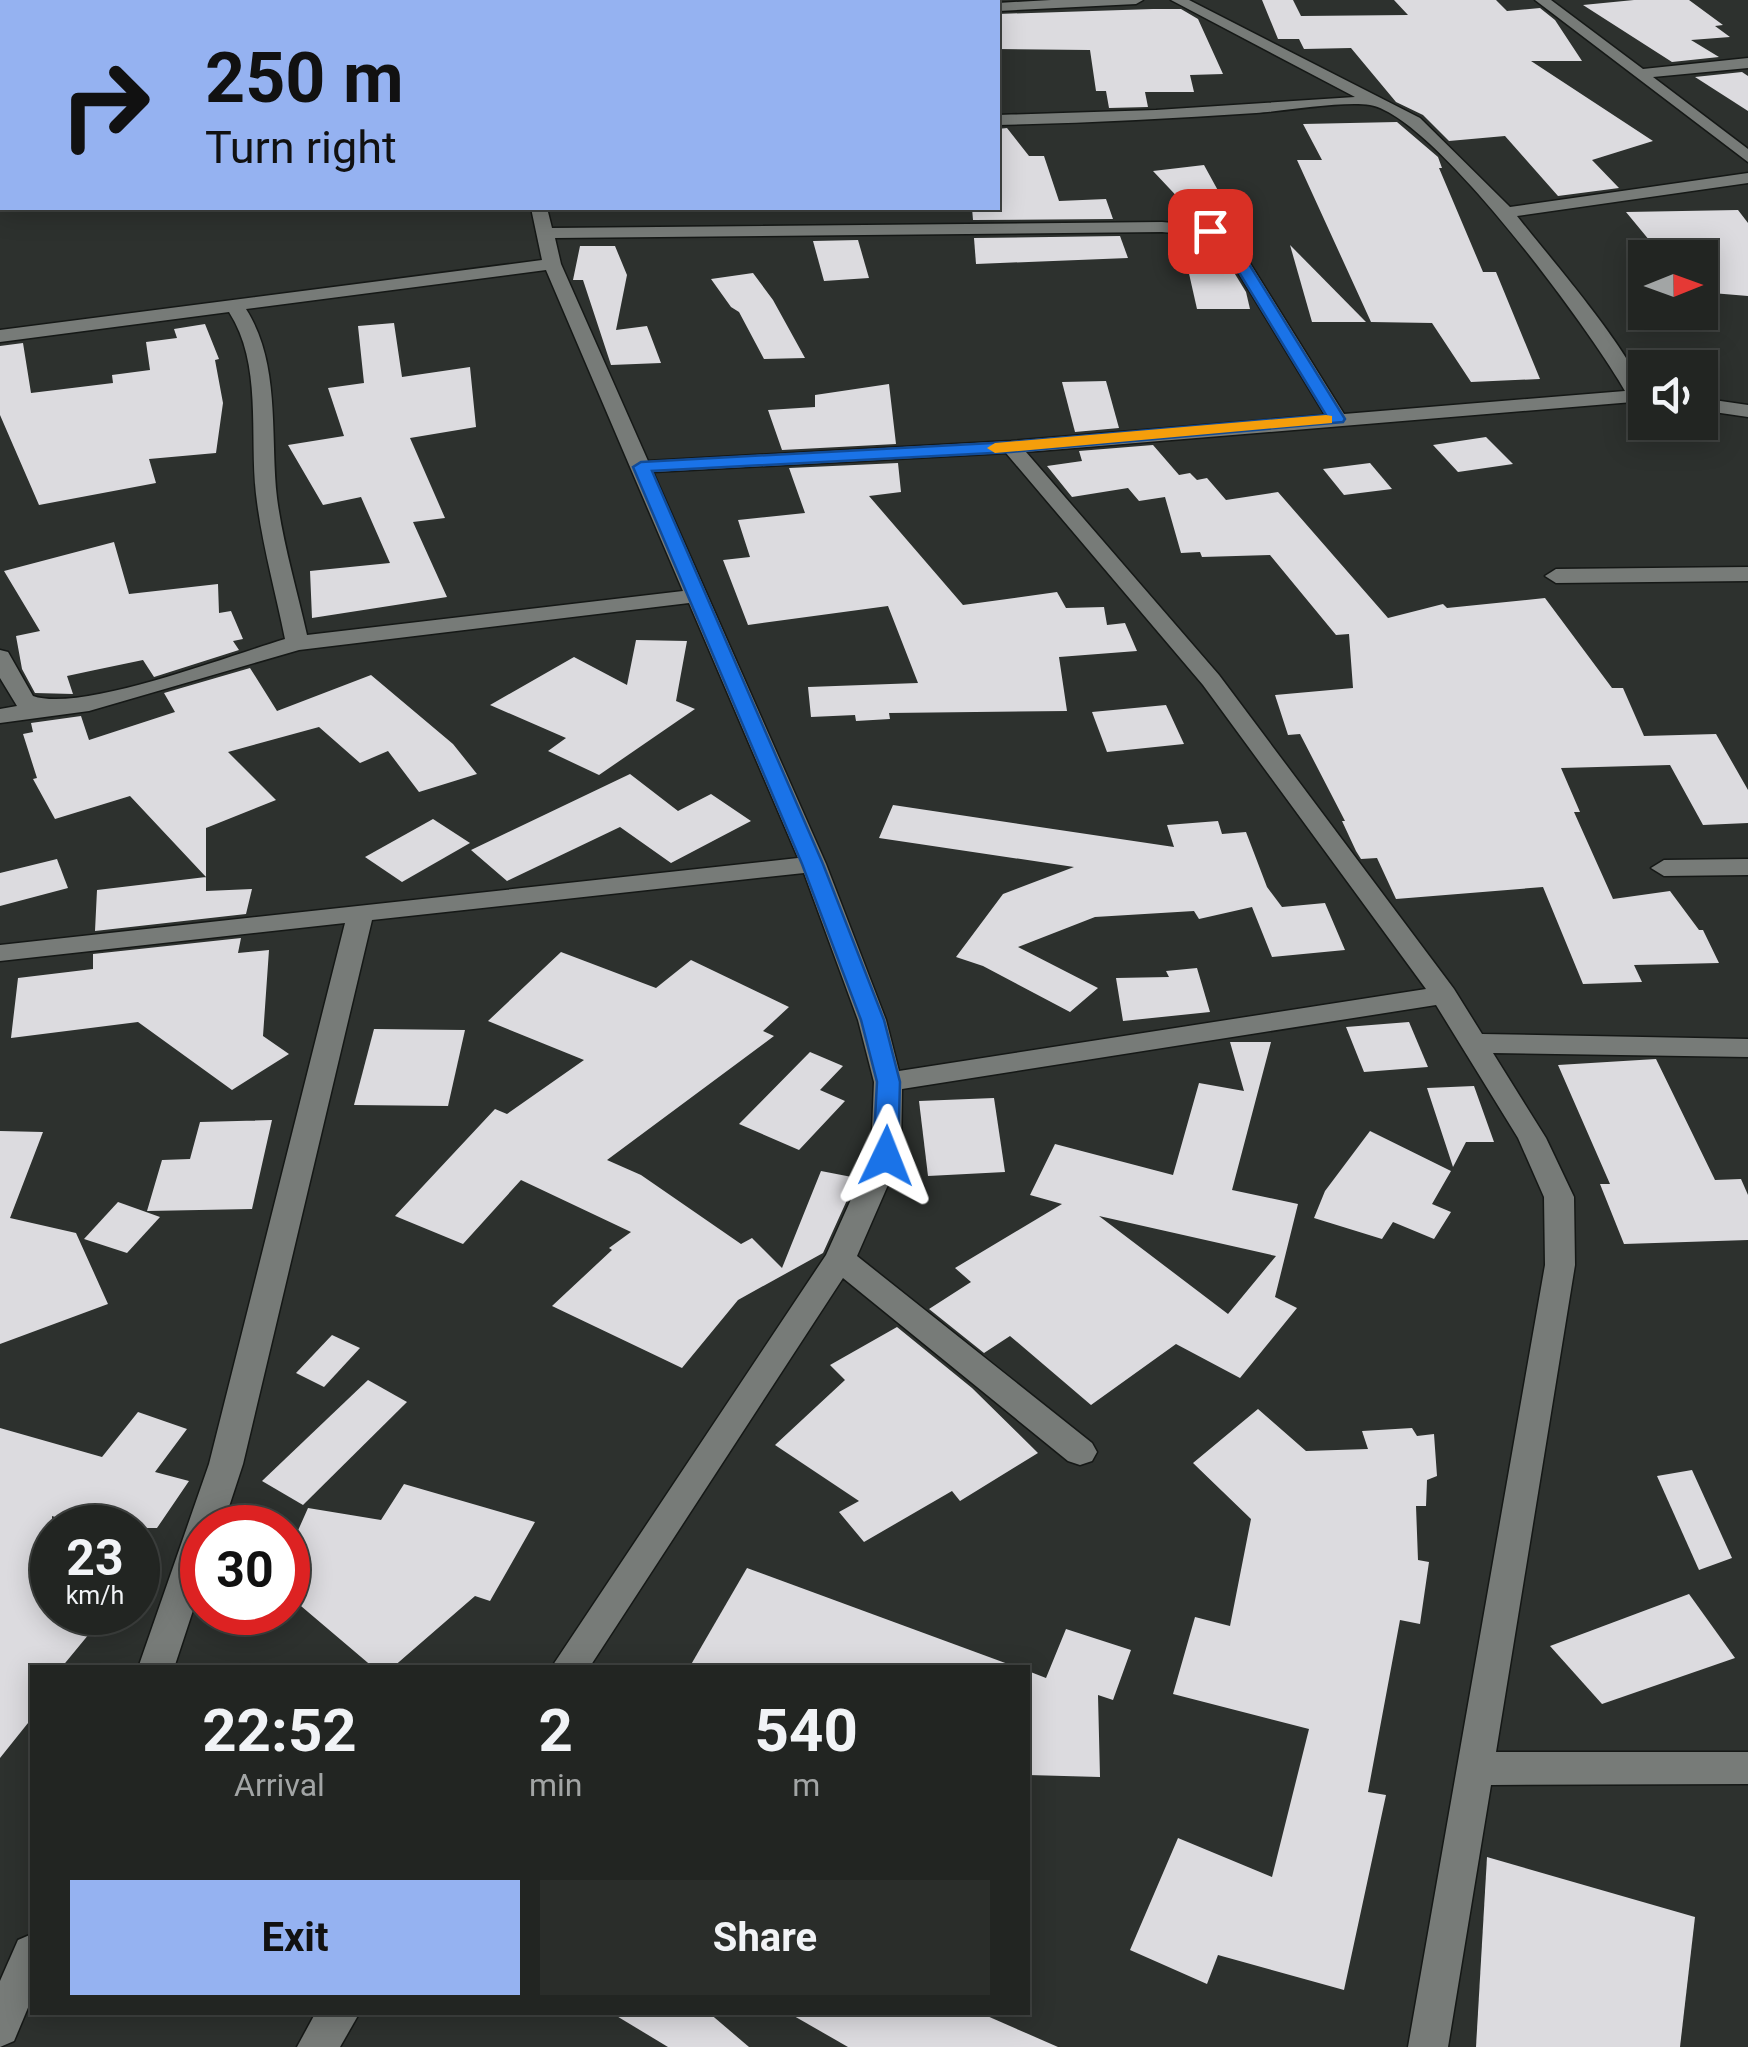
<!DOCTYPE html>
<style>
body{margin:0;font-family:Roboto,sans-serif;background:#2a2d2a;color:#f1f3f6;height:100vh;display:flex;flex-direction:column;font-size:38px;white-space:nowrap}
*{box-sizing:border-box;margin:0}
p{font-size:32px;color:#a2a5a5}
.icon{flex:none;width:55px;height:55px;fill:none;stroke:currentColor;stroke-width:2;stroke-linecap:round;stroke-linejoin:round}
.map{position:relative;flex:1;overflow:hidden}
.panel{position:absolute;left:30px;top:1665px;width:1000px;height:350px;display:flex;flex-direction:column;background:#222522;border-radius:0px;box-shadow:0 5px 25px #0003,0 0 0 2px #3f4240}
.panel>*{flex:none}
.top-card{position:absolute;left:0px;top:0px;width:1000px;height:210px;box-shadow:0 5px 25px #0003,0 0 0 2px #3f4240;background:#95b2f1;color:#111;overflow:hidden}
.needle{width:65px;rotate:89deg}
.tools{position:absolute;left:1628px;top:240px;display:grid;gap:20px}
.tools a{display:grid;place-items:center;width:90px;height:90px;border-radius:0px;background:#222522;box-shadow:0 5px 25px #0003,0 0 0 2px #3f4240;font-size:50px}
.speed{position:absolute;left:30px;top:1505px;display:flex;gap:20px;font-size:50px;font-weight:700;text-align:center}
.speed>*{display:grid;place-content:center;width:130px;height:130px;border-radius:50%;background:#222522;box-shadow:0 5px 25px #0003,0 0 0 2px #3f4240;line-height:1}
.speed small{font-size:25px;font-weight:400}
.speed .limit{border:15px solid #d22;background:#fff;color:#111}
.pin{position:absolute;display:grid;place-items:center;width:85px;height:85px;color:#fff;margin:-42px;border-radius:20px;box-shadow:0 5px 15px #0006}
.me{position:absolute;width:110px;margin:-55px;rotate:2deg;stroke-linejoin:round;filter:drop-shadow(0 0 8px #0008)}
.turn{display:flex;align-items:center;gap:35px;height:210px;padding:0 40px;font-size:45px}
.turn .icon{width:130px;height:130px;stroke-width:2.5}
.turn b{display:block;font-size:70px;line-height:85px}
.eta{display:flex;justify-content:space-evenly;align-items:center;height:170px;text-align:center}
.eta b{font-size:60px;font-weight:700;line-height:70px}
.cta{display:flex;gap:20px;margin-top:auto;padding:20px 40px}
.cta a{flex:1;height:115px;border-radius:0px;background:#95b2f1;color:#111;font-size:40px;font-weight:700;line-height:115px;text-align:center}
.cta a+a{background:#2a2d2a;color:#f1f3f6}
.map>svg:first-child{display:block}
</style>
<div class="map">
<svg width="1748" height="2047" viewBox="0 0 1748 2047">
<rect width="100%" height="100%" fill="#2d312e"/>
<g fill="#dcdbdf" fill-rule="evenodd">
<polygon points="1262,0 1293,0 1301,16 1408,15 1394,0 1496,0 1507,11 1540,8 1555,20 1582,61 1531,61 1653,141 1592,160 1619,188 1558,196 1505,136 1449,141 1423,115 1396,102 1351,48 1304,49 1299,39 1278,39"/>
<polygon points="1634,0 1689,0 1723,25 1715,26 1730,37 1691,40 1719,57 1672,62 1583,5"/>
<polygon points="1153,9 1181,9 1198,19 1223,74 1190,75 1194,92 1145,92 1148,107 1109,108 1106,91 1096,91 1090,50 998,49 998,14"/>
<polygon points="1742,72 1748,76 1748,111 1695,77"/>
<polygon points="1397,122 1438,157 1442,168 1439,168 1483,272 1496,272 1540,379 1471,382 1432,323 1371,322 1297,160 1322,160 1303,124"/>
<polygon points="1007,128 1029,156 1044,156 1059,201 1106,199 1113,219 973,220 972,208 998,208 998,129"/>
<polygon points="1204,165 1221,196 1231,236 1219,224 1201,222 1153,171"/>
<polygon points="1738,210 1748,223 1748,296 1700,292 1700,258 1664,258 1626,212"/>
<polygon points="1120,236 1128,258 976,264 974,238"/>
<polygon points="1181,238 1203,240 1227,261 1246,292 1250,309 1197,309"/>
<polygon points="858,240 869,278 824,281 813,241"/>
<polygon points="1290,245 1366,322 1312,322"/>
<polygon points="580,246 615,246 627,275 616,330 647,326 661,363 611,365 583,280 573,280"/>
<polygon points="753,273 773,300 805,358 764,359 739,312 731,307 711,279"/>
<polygon points="394,323 402,377 470,367 476,427 410,438 445,518 413,522 447,597 312,618 310,571 390,563 361,497 323,505 288,445 344,436 328,388 364,383 358,326"/>
<polygon points="205,324 219,359 215,360 223,403 216,453 149,459 156,483 39,505 0,415 0,346 23,343 31,393 113,383 112,375 150,370 146,342 177,338 174,329"/>
<polygon points="1106,381 1119,428 1075,432 1062,382"/>
<polygon points="889,384 896,444 782,450 768,410 815,407 815,395"/>
<polygon points="1486,437 1513,464 1458,472 1433,445"/>
<polygon points="1153,445 1179,475 1190,473 1197,480 1207,478 1226,500 1278,492 1388,618 1443,604 1447,608 1545,598 1612,688 1623,688 1644,736 1716,734 1748,790 1748,823 1703,825 1670,765 1561,768 1580,812 1574,812 1613,899 1670,891 1699,930 1703,930 1719,963 1634,965 1642,982 1583,984 1543,887 1396,899 1377,858 1361,859 1356,851 1342,821 1345,821 1300,734 1288,735 1275,695 1353,688 1349,634 1336,635 1270,555 1202,557 1200,552 1181,553 1165,497 1139,501 1128,488 1072,497 1047,466 1082,461 1079,451"/>
<polygon points="898,463 901,492 869,496 963,605 1057,592 1066,608 1104,607 1107,625 1125,623 1137,651 1059,657 1067,711 889,713 890,719 856,721 855,715 811,717 808,687 918,683 888,606 748,625 723,560 750,557 738,520 805,513 789,468"/>
<polygon points="1370,463 1392,489 1344,495 1323,469"/>
<polygon points="114,542 129,594 218,584 219,613 231,611 243,639 233,641 239,650 154,677 143,660 95,670 67,676 73,694 35,693 22,669 16,636 40,631 4,571"/>
<polygon points="636,640 687,641 676,701 695,709 599,775 548,751 566,738 490,705 574,657 627,685"/>
<polygon points="250,668 277,711 371,675 453,744 477,774 419,792 388,751 360,763 319,727 228,752 276,800 206,828 206,891 252,889 246,914 95,931 97,890 206,877 130,796 55,819 33,779 37,778 23,734 33,732 31,723 81,716 89,740 175,712 164,693"/>
<polygon points="1166,705 1184,744 1107,752 1092,712"/>
<polygon points="630,774 678,811 711,794 751,821 671,863 620,827 507,881 471,850"/>
<polygon points="893,805 1174,847 1167,825 1218,821 1222,834 1246,832 1267,887 1282,907 1325,903 1345,950 1272,957 1252,907 1199,919 1194,911 1095,917 1018,947 1098,988 1070,1012 983,966 956,957 1003,894 1074,867 879,838"/>
<polygon points="433,819 470,843 402,882 365,857"/>
<polygon points="57,859 68,888 0,906 0,873"/>
<polygon points="241,938 238,953 269,950 263,1036 289,1054 232,1090 138,1022 11,1038 18,978 93,969 93,954"/>
<polygon points="561,952 656,988 691,960 789,1007 763,1031 774,1036 607,1160 641,1175 741,1244 752,1238 782,1268 821,1171 857,1178 823,1253 738,1300 682,1368 552,1306 612,1250 609,1248 631,1232 521,1180 463,1244 395,1216 495,1109 507,1114 584,1060 488,1021"/>
<polygon points="1197,968 1210,1012 1123,1021 1116,978 1169,977 1166,971"/>
<polygon points="1409,1022 1428,1067 1364,1072 1346,1027"/>
<polygon points="374,1029 465,1030 448,1106 354,1105"/>
<path d="M1230,1042H1271L1232,1190L1298,1204L1275,1297L1297,1308L1240,1378L1176,1344L1091,1405L1010,1336L984,1353L929,1309L971,1282L955,1268L1062,1204L1030,1195L1055,1144L1173,1175L1199,1083L1244,1091ZM1099,1216L1276,1256L1228,1314Z"/>
<polygon points="810,1052 843,1066 820,1090 845,1101 799,1150 739,1124"/>
<polygon points="1656,1059 1715,1180 1741,1179 1748,1195 1748,1240 1624,1244 1600,1184 1610,1184 1558,1065"/>
<polygon points="1474,1086 1494,1142 1466,1142 1453,1167 1427,1088"/>
<polygon points="994,1098 1005,1172 928,1176 919,1101"/>
<polygon points="272,1120 252,1209 147,1211 162,1160 190,1159 200,1122"/>
<polygon points="0,1131 43,1132 10,1218 76,1233 108,1304 0,1344"/>
<polygon points="1370,1131 1451,1171 1432,1204 1451,1212 1434,1239 1393,1222 1382,1239 1314,1218 1325,1191"/>
<polygon points="118,1202 160,1217 127,1253 84,1239"/>
<polygon points="897,1327 972,1388 1038,1453 960,1501 952,1491 864,1542 839,1512 859,1501 775,1445 845,1380 830,1365"/>
<polygon points="332,1335 360,1348 324,1387 296,1373"/>
<polygon points="368,1380 407,1402 303,1505 262,1481"/>
<polygon points="1258,1409 1306,1451 1368,1449 1362,1431 1412,1428 1417,1436 1434,1434 1437,1476 1427,1480 1426,1506 1416,1506 1418,1560 1429,1562 1420,1624 1400,1620 1368,1792 1386,1795 1344,1990 1218,1955 1207,1984 1130,1950 1178,1838 1272,1877 1309,1729 1173,1694 1195,1617 1230,1626 1251,1519 1193,1463"/>
<polygon points="138,1412 187,1429 155,1472 189,1481 157,1528 90,1528 52,1516 52,1612 100,1612 91,1626 94,1628 61,1668 32,1668 32,1718 0,1758 0,1428 102,1457"/>
<polygon points="1692,1470 1732,1558 1699,1570 1657,1476"/>
<polygon points="404,1484 535,1522 490,1601 475,1596 392,1668 374,1668 288,1595 288,1553 308,1508 381,1520"/>
<polygon points="747,1568 1008,1664 1007,1668 689,1668"/>
<polygon points="1689,1594 1735,1658 1602,1704 1550,1646"/>
<polygon points="1066,1629 1131,1650 1113,1700 1098,1695 1100,1777 1028,1775 1028,1671 1046,1678"/>
<polygon points="1487,1857 1695,1917 1680,2047 1476,2047"/>
<polygon points="610,2012 708,2012 749,2047 668,2047"/>
<polygon points="787,2012 978,2012 1058,2047 848,2047"/>
</g>
<g fill="none" stroke-linecap="round" stroke-linejoin="round">
<g stroke="#151816" stroke-width="3">
<g id="minor">
<polygon points="474,0 488,0 489,2 475,2"/>
<polygon points="1051,0 1143,0 1136,4 998,11 998,3"/>
<path d="M1171,0H1189L1420,118L1510,207L1748,173V183L1517,216C1544,251 1645,366 1645,401L1026,452L1219,675L1454,989L1482,1034L1748,1039V1057L1493,1053L1546,1138L1574,1197L1575,1265L1496,1752H1748V1784L1491,1785L1448,2047H1408L1545,1265L1544,1197L1518,1138L1436,1005L902,1089L901,1155L857,1256L1092,1443L1097,1452L1092,1461L1080,1465L1068,1461L843,1278L589,1668H551L826,1255L871,1155L874,1082L858,1020L804,873L372,920L243,1464L222,1528H202V1583L174,1668H138L209,1464L345,923L0,961V945L798,858L689,603L299,650L89,711L0,723V709L17,706L0,678V650L8,652L33,696C81,713 231,655 285,639C276,594 263,548 257,502C248,440 264,366 229,312L0,342V330L542,260L531,208H547L552,228L1162,222L1216,227L1243,252L1344,414L1625,391C1591,331 1434,116 1370,105C1342,101 1286,111 1256,113C1170,119 1084,123 998,125V115L1156,110L1355,97ZM1162,232L1205,236L1230,259L1325,415L1011,441L648,461L561,264L555,238ZM546,270L683,591L307,635C297,590 283,544 277,498C270,436 281,364 246,309ZM1006,453L1203,685L1426,989L899,1071L886,1020L826,864L653,472Z"/>
<polygon points="1535,0 1551,0 1643,69 1748,58 1748,68 1653,77 1748,149 1748,162"/>
<rect x="0" y="6" width="2" height="8"/>
<polygon points="1700,398 1748,405 1748,417 1700,410"/>
<polygon points="1748,567 1748,581 1556,583 1545,576 1556,569"/>
<polygon points="1748,859 1748,875 1664,876 1651,868 1664,860"/>
<polygon points="32,1934 32,1998 14,2041 0,2047 0,1981 18,1940"/>
<polygon points="316,2012 360,2012 340,2047 297,2047"/>
</g>
</g>
<use href="#minor" fill="#777b78" fill-rule="evenodd"/>
</g>
<polygon fill="#1a73e8" stroke="#114b97" stroke-width="2.5" points="1205,228 1215,228 1244,256 1345,419 1343,422 1011,452 652,471 823,864 884,1020 900,1082 898,1156 894,1161 877,1161 873,1156 877,1082 861,1020 802,864 633,467 641,462 1011,442 1326,415 1231,259 1205,234"/>
<polygon fill="#f59e0b" points="1326,415 1332,416 1332,423 995,453 987,448 995,443"/>
</svg>
<div class="tools">
<a><svg class="needle" viewBox="-14 -14 28 28"><path d="M0-13l5 13h-10z" fill="#e53935"/><path d="M0 13l5-13h-10z" fill="#a2a5a5"/></svg></a>
<a><svg class="icon" aria-label="sound" viewBox="0 0 24 24"><path d="M4 9h4l5-4v14l-5-4H4zM17 9q2 3 0 6"/></svg></a>
</div>
<div class="speed"><div>23<small>km/h</small></div><div class="limit">30</div></div>
<div class="pin" style="left:1210px;top:231px;background:#d93025"><svg class="icon" aria-label="arrive" viewBox="0 0 24 24"><path d="M6 21V4h12l-3 4 3 4H6"/></svg></div>
<svg class="me" style="left:886px;top:1156px" viewBox="-20 -20 40 40"><path d="M0-17L14 15 0 8-14 15z" fill="#1a73e8" stroke="#fff" stroke-width="4"/></svg>
<div class="top-card">
<div class="turn"><svg class="icon" aria-label="right" viewBox="0 0 24 24"><path d="M7 20v-9h11M14 6l5 5-5 5"/></svg><div><b>250 m</b>Turn right</div></div>
</div>
<section class="panel">
<div class="eta">
<div><b>22:52</b><p>Arrival</p></div>
<div><b>2</b><p>min</p></div>
<div><b>540</b><p>m</p></div>
</div>
<div class="cta"><a>Exit</a><a>Share</a></div>
</section>
</div>
